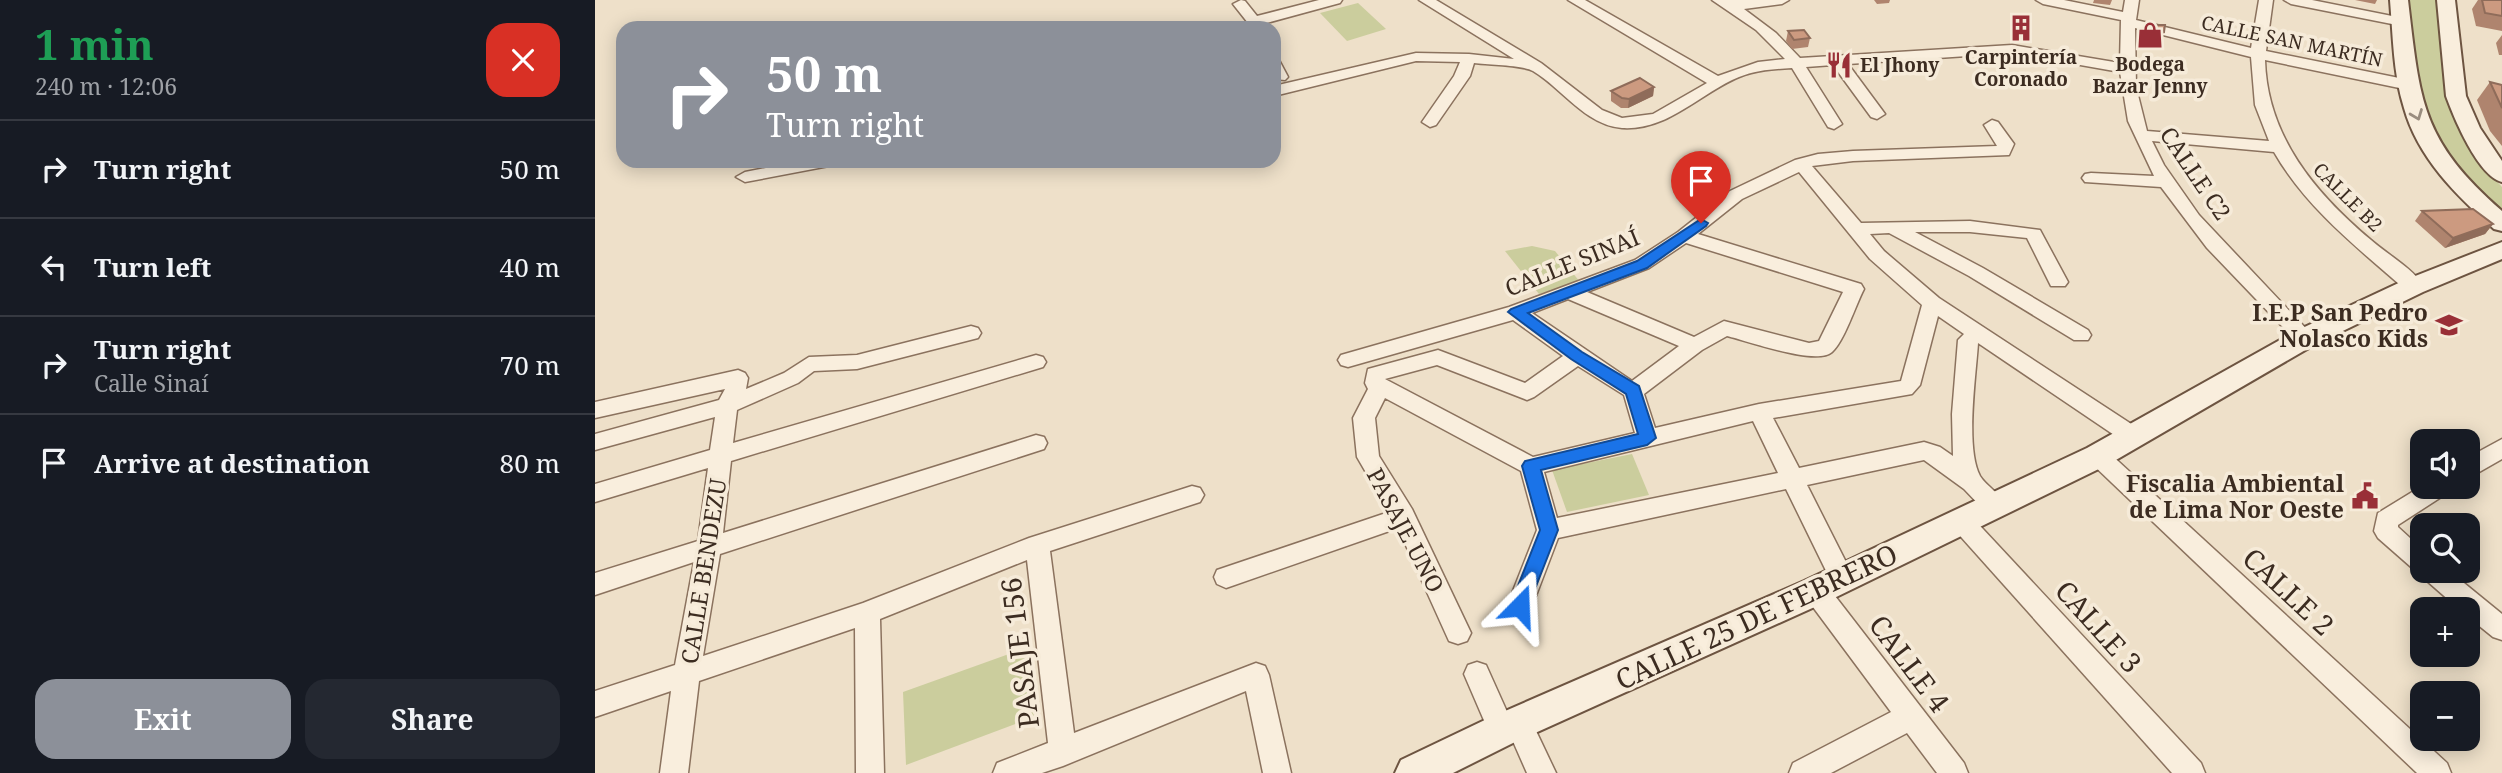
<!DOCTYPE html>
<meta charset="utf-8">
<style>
body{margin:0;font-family:"Noto Serif",serif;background:#242831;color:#f1f3f6;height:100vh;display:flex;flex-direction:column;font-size:26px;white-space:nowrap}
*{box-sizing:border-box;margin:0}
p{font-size:23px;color:#9ea1a6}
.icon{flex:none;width:38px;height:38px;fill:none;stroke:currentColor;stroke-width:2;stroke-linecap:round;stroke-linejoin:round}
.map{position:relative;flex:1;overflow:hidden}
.details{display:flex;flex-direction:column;background:#171b24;width:595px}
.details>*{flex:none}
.guide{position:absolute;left:21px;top:21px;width:665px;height:147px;border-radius:21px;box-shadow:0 4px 18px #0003;background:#8c9099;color:#fff;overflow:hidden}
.tools{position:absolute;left:1815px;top:429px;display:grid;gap:14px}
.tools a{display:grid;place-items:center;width:70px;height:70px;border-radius:14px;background:#171b24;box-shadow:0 4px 18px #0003;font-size:35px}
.pin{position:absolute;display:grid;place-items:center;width:60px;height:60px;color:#fff;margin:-72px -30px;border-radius:50% 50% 50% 0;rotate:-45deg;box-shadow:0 0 7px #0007}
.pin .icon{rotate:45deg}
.me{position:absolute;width:77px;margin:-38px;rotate:21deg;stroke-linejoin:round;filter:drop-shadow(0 0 5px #0008)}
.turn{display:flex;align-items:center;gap:24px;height:147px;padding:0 35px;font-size:32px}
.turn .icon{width:91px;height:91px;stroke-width:2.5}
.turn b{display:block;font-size:49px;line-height:60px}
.round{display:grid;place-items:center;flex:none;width:74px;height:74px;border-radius:21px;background:#242831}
.overview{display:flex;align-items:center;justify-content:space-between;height:119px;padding:0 35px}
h1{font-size:42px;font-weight:700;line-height:52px;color:#1e9e55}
.button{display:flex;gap:14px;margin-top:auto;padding:14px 35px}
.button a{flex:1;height:80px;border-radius:21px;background:#8c9099;color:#fff;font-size:28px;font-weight:700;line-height:80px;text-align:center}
.button a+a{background:#242831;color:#f1f3f6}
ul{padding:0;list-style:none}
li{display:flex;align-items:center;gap:21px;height:98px;padding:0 35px;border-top:2px solid #363941}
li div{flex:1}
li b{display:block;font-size:26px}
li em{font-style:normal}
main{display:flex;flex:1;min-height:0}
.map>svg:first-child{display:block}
</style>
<main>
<section class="details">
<div class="overview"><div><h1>1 min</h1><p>240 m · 12:06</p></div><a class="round" style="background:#d93025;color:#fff"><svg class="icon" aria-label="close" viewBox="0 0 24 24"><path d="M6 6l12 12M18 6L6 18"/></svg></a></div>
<ul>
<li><svg class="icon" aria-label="right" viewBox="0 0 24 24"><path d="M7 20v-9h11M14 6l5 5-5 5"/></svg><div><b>Turn right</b></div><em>50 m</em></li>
<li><svg class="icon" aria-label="left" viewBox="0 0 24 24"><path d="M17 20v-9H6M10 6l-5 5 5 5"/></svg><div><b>Turn left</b></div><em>40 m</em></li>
<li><svg class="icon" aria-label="right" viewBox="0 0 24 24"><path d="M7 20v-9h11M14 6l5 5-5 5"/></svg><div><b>Turn right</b><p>Calle Sinaí</p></div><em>70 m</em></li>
<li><svg class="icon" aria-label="arrive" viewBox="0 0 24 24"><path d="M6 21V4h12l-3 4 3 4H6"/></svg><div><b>Arrive at destination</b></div><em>80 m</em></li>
</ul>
<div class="button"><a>Exit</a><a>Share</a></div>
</section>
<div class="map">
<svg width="1907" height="773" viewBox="0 0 1907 773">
<rect width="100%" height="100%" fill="#eee0c9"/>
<g fill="#cbcd9d">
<polygon points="1811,0 1841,0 1854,99 1897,176 1907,187 1907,217 1869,179 1825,111"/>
<polygon points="763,3 791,29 752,41 725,13"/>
<polygon points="937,246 960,251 985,282 944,294 910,251"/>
<polygon points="1037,454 1054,495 972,512 957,470"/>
<polygon points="431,648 439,717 311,765 308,692"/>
</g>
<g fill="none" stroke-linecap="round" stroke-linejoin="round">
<g stroke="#8b725e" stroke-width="3">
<g id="street">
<polygon points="646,0 650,1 662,16 724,0 747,0 745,3 668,24 671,28 657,28 638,4"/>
<path d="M824,0H841L946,63L1007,110L1027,118L1058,114L1112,83L973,0H990L1123,76L1163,62L1190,59L1161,30L1117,0H1194L1187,4L1149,9L1181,33L1205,58L1417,45L1525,63L1526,20L1448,4L1441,0H1469L1528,12L1530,0H1544L1541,20L1656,48L1664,0H1678L1671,51L1814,80L1822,85L1814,90L1670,60C1672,136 1720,193 1776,240C1792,254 1817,268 1829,286L1826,291H1812C1764,249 1711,208 1679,152L1557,141L1569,165L1604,215L1720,338L1717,343H1703L1612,248L1566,187L1490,182L1487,178L1490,174L1496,173L1559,176L1533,121L1525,72L1417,53L1253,64L1290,114L1282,119L1276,117L1238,65L1211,67L1247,124L1239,129L1233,127L1197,68C1179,69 1161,70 1144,77C1105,93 1073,131 1027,128C990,125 967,88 938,71C928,65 893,65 879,63L875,76L841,125L835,127L827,122L859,76L865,62L821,61L679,96V86L821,53L874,54L919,59ZM1540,28L1656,57L1660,105L1674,141L1552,131L1541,87Z"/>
<polygon points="1689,0 1717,0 1807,18 1814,22 1807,26 1696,4"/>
<polygon points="554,24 568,24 575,28 547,28"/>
<polygon points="679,59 684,60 693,77 690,80 679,79"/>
<path d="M1397,120L1403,122L1419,144L1414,155L1258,161L1217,166L1266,223L1375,221L1445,230L1473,282L1470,286H1456L1432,238L1375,232H1320L1388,268L1493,330L1496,335L1493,340H1479L1374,276L1294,233L1275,234L1289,251L1344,298L1547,431L1550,437L1547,443L1539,445L1531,443L1383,343C1381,375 1370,448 1385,476C1392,487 1405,493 1411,505L1407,512L1399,514L1391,512L1369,489L1329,460L1212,485L1259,578L1256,585L1247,589L1238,585L1191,489L963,538L934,614L925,617L916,614L912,606L942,530L926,471L790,398L780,418L784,456L817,509L876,633L872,641L863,644L854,641L803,528L631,588L622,584L619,577L622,570L794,512L762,457L758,418L773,389L770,383L773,369L843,350L930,383L968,356L918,320L753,367L746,365L743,360L746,355L914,307L1040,260L1083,232L1135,191L1200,160L1223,154L1258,151L1402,146L1389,125ZM1204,172L1275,259L1327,305L1306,381L1164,404L1060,428L1049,394L1107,350L1132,336C1153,341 1221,366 1237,352C1249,342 1261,304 1269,289L1266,284L1103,234L1147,199ZM1091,243L1248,292L1224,341L1214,343L1129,321L1099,337L992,292L1054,268ZM973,299L1084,346L1037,381L937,313ZM1343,316L1369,334L1363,340L1357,414L1358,456L1345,447L1329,442L1204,468L1178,418L1317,394L1325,385ZM842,365L932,400L939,397L983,366L1029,395L1040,433L938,457L790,379ZM1158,421L1183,473L962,518L949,472Z"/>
<polygon points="207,161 242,161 234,166 150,182 141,177 150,172"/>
<polygon points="376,326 383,328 386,333 383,338 262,369 219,371 203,383 142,410 138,443 441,355 448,357 451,362 448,367 136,461 128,533 441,435 449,437 452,443 449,449 125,554 108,656 268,603 434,538 597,486 605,488 609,495 605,502 455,551 479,733 661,663 670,666 674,675 696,773 668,773 651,691 468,766 447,773 398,773 402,763 453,743 432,560 285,619 289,773 261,773 260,628 104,681 93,773 65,773 76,691 0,717 0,691 80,665 99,562 0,595 0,573 103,541 113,468 0,502 0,484 115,450 120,417 0,450 0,434 124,400 130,389 0,418 0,402 143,370 150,373 153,378 151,389 189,373 214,357 262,355"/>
<polygon points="1907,439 1907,459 1872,479 1872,458"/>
<polygon points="1503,447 1511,450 1852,763 1856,773 1822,773 1495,462 1492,456 1495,450"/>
<polygon points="1827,486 1857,486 1854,492 1803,525 1803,527 1827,549 1827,570 1853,570 1907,614 1907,640 1898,637 1872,616 1872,609 1864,609 1783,538 1779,531 1783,513"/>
<polygon points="1366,511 1374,514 1606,763 1610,773 1577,773 1358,528 1354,521 1358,514"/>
<polygon points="1221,580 1230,583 1369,763 1373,773 1342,773 1312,733 1236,773 1194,773 1198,763 1296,712 1212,599 1209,591 1212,583"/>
<polygon points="882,662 891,665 913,714 923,710 933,714 961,773 932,773 917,739 907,743 897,739 869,674 873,665"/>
</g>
</g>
<g stroke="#6d5441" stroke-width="4">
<g id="secondary">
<path d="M1795,0H1813C1825,102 1826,140 1907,211V231L1899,229C1861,195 1823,158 1809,108C1798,73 1798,36 1795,0Z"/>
<path d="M1842,0H1860L1871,96L1885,128L1907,161V182C1883,176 1859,118 1851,96Z"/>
<polygon points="1907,242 1907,259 1828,292 1719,345 1514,464 1233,601 920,742 858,773 800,773 806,760 894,718 1209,581 1492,448 1701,331 1810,280"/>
</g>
</g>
<use href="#street" fill="#f9eedd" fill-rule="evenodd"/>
<use href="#secondary" fill="#f9eedd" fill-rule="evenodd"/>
</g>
<g fill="#af846e">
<polygon points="1279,0 1295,0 1294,3 1282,4"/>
<polygon points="1499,0 1517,0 1515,5 1498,3"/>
<polygon points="1760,0 1782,0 1780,4"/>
<polygon points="1883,0 1907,0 1907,31 1881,26 1877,9"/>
<polygon points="1422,17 1433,30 1431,34 1422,33 1420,22"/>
<polygon points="1552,25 1569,32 1565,41 1547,38"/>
<polygon points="1193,31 1215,38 1213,47 1197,49 1191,41"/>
<polygon points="1907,35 1907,55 1904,55 1901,43"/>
<polygon points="1895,82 1907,85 1907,146 1895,131 1882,100"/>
<polygon points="1059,87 1058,96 1033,108 1026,108 1016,101 1016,91"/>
<polygon points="1827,211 1898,224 1890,234 1850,248 1820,221"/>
</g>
<g fill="#8f6c5a">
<polygon points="1059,87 1058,96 1033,108 1034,99"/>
<polygon points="1898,224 1890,234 1850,248 1858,238"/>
</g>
<g fill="#cc9a80" stroke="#8f6c5a" stroke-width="2">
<polygon points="1887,0 1907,0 1907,16 1890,13"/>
<polygon points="1422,17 1431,18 1433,30 1424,28"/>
<polygon points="1552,25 1570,25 1569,32 1551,28"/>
<polygon points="1209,30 1215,38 1199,40 1193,31"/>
<polygon points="1045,78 1059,87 1034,99 1027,98 1016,91"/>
<polygon points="1895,82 1907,85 1907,108"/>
<polygon points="1878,209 1898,224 1858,238 1827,211"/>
</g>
<defs><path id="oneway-chevron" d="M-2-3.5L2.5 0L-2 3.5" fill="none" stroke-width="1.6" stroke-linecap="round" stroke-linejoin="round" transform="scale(1.75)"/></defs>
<use stroke="#9a8d7f" href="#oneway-chevron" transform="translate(1822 115) rotate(69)"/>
<polygon fill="#1a73e8" stroke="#114b97" stroke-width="2" points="1106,219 1113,223 1111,226 1052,268 933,313 987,352 1044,386 1061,438 1052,445 946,470 963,530 931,612 925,614 918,612 915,606 945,530 927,466 930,461 1043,434 1031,394 976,359 913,312 916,309 1042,261"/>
<defs>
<g id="building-bare" transform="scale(2.1)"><path d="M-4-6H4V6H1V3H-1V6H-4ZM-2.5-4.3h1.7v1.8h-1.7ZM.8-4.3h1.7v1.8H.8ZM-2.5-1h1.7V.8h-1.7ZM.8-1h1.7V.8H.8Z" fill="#992f37" stroke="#f6ebd9" stroke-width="2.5" paint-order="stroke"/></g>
<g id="shop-bare" transform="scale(2.1)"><path d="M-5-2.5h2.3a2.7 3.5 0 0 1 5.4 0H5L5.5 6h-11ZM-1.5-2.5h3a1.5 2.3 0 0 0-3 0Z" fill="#992f37" stroke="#f6ebd9" stroke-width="2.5" paint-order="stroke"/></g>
<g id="restaurant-bare" transform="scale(2.1)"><path d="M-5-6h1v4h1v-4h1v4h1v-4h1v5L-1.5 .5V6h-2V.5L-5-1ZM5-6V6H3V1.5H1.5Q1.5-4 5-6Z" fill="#992f37" stroke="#f6ebd9" stroke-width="2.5" paint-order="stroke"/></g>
<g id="school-bare" transform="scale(2.1)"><path d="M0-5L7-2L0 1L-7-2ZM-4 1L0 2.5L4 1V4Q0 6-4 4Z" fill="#992f37" stroke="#f6ebd9" stroke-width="2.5" paint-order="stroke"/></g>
<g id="civic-bare" transform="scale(2.1)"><path d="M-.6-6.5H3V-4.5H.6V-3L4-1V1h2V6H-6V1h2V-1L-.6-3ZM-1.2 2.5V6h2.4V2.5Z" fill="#992f37" stroke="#f6ebd9" stroke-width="2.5" paint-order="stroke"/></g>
</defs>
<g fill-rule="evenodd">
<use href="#building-bare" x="1426" y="28"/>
<use href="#shop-bare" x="1555" y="35"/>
<use href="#restaurant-bare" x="1244" y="65"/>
<use href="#school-bare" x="1854" y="325"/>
<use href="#civic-bare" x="1770" y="496"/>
</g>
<g text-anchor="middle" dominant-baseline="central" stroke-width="7" stroke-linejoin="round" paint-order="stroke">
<g font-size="19" fill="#3c2c21" stroke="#f6ebd9">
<text transform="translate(1697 41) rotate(12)">CALLE SAN MARTÍN</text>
<text transform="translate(1753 197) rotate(45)">CALLE B2</text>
</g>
<g font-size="19" font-weight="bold" fill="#3c2c21" stroke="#f6ebd9">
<text x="1426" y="57">Carpintería<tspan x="1426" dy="22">Coronado</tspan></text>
<text x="1555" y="64">Bodega<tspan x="1555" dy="22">Bazar Jenny</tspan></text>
<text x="1265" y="65" text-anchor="start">El Jhony</text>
</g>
<g font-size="23" fill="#3c2c21" stroke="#f6ebd9">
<text transform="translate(1601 173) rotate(56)">CALLE C2</text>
<text transform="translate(977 262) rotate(-22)">CALLE SINAÍ</text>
<text transform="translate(811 530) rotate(62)">PASAJE UNO</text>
<text transform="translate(108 571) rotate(-81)">CALLE BENDEZU</text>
</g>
<g font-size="23" font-weight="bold" fill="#3c2c21" stroke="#f6ebd9" text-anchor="end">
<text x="1833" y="312">I.E.P San Pedro<tspan x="1833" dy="26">Nolasco Kids</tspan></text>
<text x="1749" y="483">Fiscalia Ambiental<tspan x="1749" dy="26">de Lima Nor Oeste</tspan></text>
</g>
<g font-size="28" fill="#3c2c21" stroke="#f6ebd9">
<text transform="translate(1694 591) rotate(43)">CALLE 2</text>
<text transform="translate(1161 616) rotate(-25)">CALLE 25 DE FEBRERO</text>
<text transform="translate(1504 626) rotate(48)">CALLE 3</text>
<text transform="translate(424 653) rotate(-97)">PASAJE 156</text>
<text transform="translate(1315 663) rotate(53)">CALLE 4</text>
</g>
</g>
</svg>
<div class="tools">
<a><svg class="icon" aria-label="sound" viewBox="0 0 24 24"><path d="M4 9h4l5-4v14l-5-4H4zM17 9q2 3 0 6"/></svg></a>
<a><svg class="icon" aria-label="search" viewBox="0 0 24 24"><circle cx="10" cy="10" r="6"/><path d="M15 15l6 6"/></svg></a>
<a>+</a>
<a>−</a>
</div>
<div class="pin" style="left:1106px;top:223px;background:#d93025"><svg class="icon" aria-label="arrive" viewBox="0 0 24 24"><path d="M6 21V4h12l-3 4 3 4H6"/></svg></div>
<svg class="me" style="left:925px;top:606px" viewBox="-20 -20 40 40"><path d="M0-17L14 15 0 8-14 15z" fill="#1a73e8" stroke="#fff" stroke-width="4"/></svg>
<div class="guide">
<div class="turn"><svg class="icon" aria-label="right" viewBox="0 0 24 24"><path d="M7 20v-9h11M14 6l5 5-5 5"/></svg><div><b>50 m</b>Turn right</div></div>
</div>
</div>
</main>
